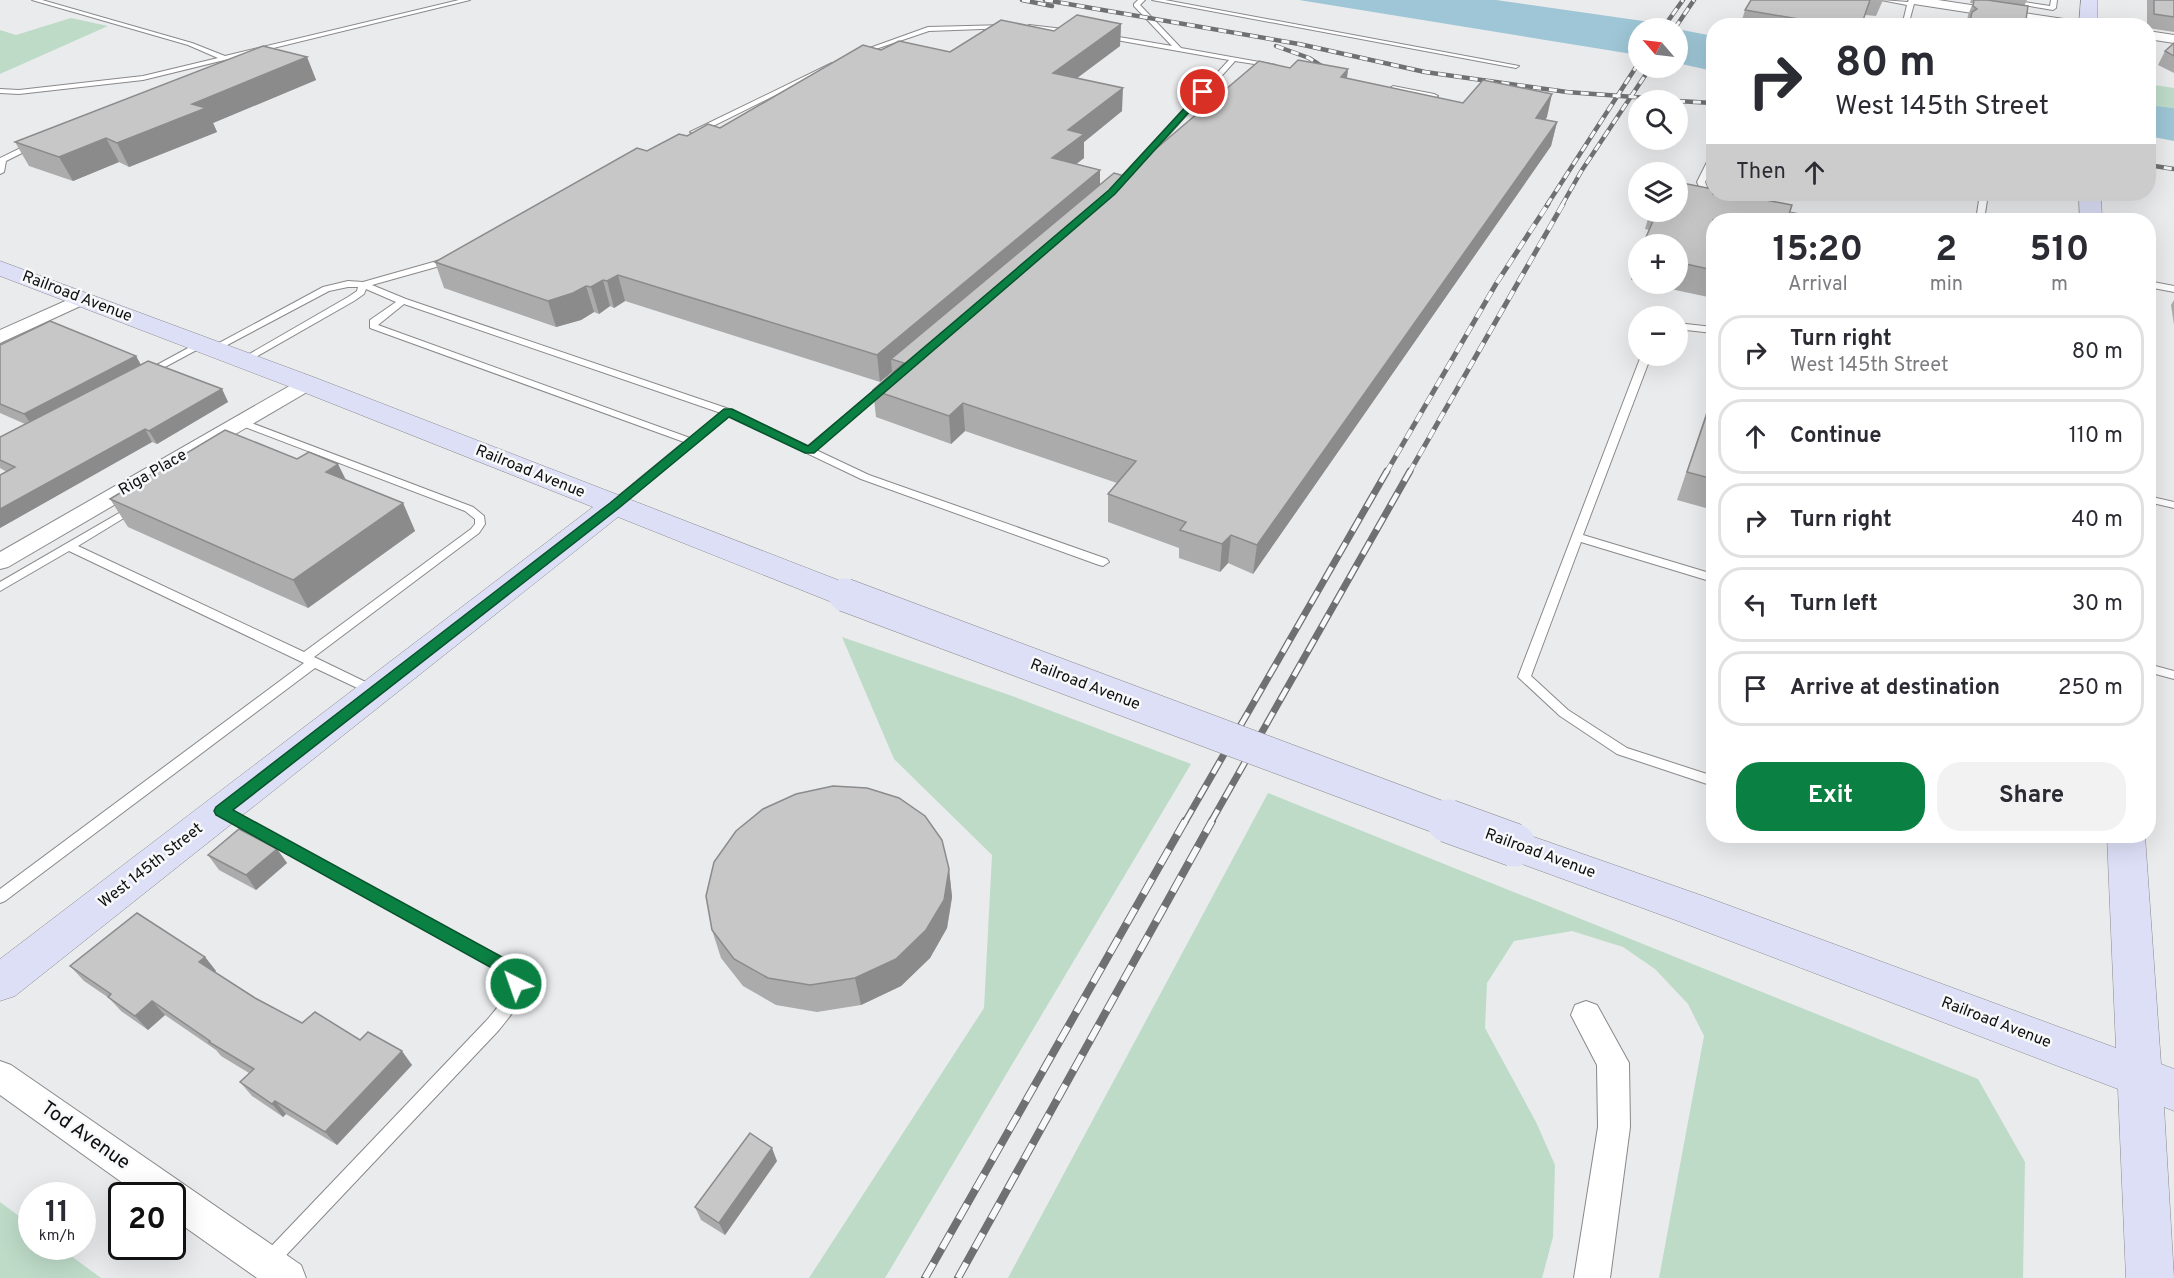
<!DOCTYPE html>
<meta charset="utf-8">
<style>
body{margin:0;font-family:Overpass,sans-serif;background:#f2f2f3;color:#2b2b33;height:100vh;display:flex;flex-direction:column;font-size:22px;white-space:nowrap}
*{box-sizing:border-box;margin:0}
p{font-size:20px;color:#7c7c81}
.icon{flex:none;width:33px;height:33px;fill:none;stroke:currentColor;stroke-width:2;stroke-linecap:round;stroke-linejoin:round}
.map{position:relative;flex:1;overflow:hidden}
.panel{position:absolute;left:1706px;top:213px;width:450px;height:630px;display:flex;flex-direction:column;background:#fff;border-radius:24px;box-shadow:0 6px 24px #0002}
.panel>*{flex:none}
.hud{position:absolute;left:1706px;top:18px;width:450px;height:183px;border-radius:24px;box-shadow:0 6px 24px #0002;background:#fff;color:#2b2b33;overflow:hidden}
.needle{width:39px;rotate:298deg}
.fabs{position:absolute;left:1628px;top:18px;display:grid;gap:12px}
.fabs a{display:grid;place-items:center;width:60px;height:60px;border-radius:50%;background:#fff;box-shadow:0 6px 24px #0002;font-size:30px}
.speed{position:absolute;left:18px;top:1182px;display:flex;gap:12px;font-size:30px;font-weight:700;text-align:center}
.speed>*{display:grid;place-content:center;width:78px;height:78px;border-radius:50%;background:#fff;box-shadow:0 6px 24px #0002;line-height:1}
.speed small{font-size:15px;font-weight:400}
.speed .limit{border:3px solid #111;border-radius:9px;background:#fff;color:#111}
.pin{position:absolute;display:grid;place-items:center;width:51px;height:51px;color:#fff;margin:-26px;border:3px solid #fff;border-radius:50%;box-shadow:0 2px 6px #0007}
.me{position:absolute;width:66px;margin:-33px;rotate:319deg;stroke-linejoin:round;filter:drop-shadow(0 0 4px #0008)}
.turn{display:flex;align-items:center;gap:21px;height:126px;padding:0 30px;font-size:27px}
.turn .icon{width:78px;height:78px;stroke-width:2.5}
.turn b{display:block;font-size:42px;line-height:51px}
.then{display:flex;align-items:center;height:57px;padding:0 30px;background:#0003;gap:12px;font-size:22px}
.eta{display:flex;justify-content:space-evenly;align-items:center;height:102px;text-align:center}
.eta b{font-size:36px;font-weight:700;line-height:42px}
.button{display:flex;gap:12px;margin-top:auto;padding:12px 30px}
.button a{flex:1;height:69px;border-radius:24px;background:#0b8043;color:#fff;font-size:24px;font-weight:700;line-height:69px;text-align:center}
.button a+a{background:#f2f2f3;color:#2b2b33}
ul{padding:0;list-style:none}
li{display:flex;align-items:center;gap:18px;height:75px;margin:0 12px 9px;padding:0 18px;border:3px solid #e1e1e2;border-radius:24px}
li div{flex:1}
li b{display:block;font-size:22px}
li em{font-style:normal}
.map>svg:first-child{display:block}
</style>
<div class="map">
<svg width="2174" height="1278" viewBox="0 0 2174 1278">
<rect width="100%" height="100%" fill="#eaebed"/>
<g fill="#bedbc8">
<polygon points="71,18 108,26 0,74 0,30 16,35"/>
<polygon points="2148,84 2174,88 2174,108 2148,105"/>
<polygon points="842,637 1015,697 1191,764 885,1278 809,1278 984,1008 992,855 894,759"/>
<polygon points="1268,793 1978,1079 2025,1162 2023,1278 1659,1278 1704,1036 1688,1004 1655,969 1623,947 1572,931 1514,941 1487,983 1485,1028 1536,1122 1555,1165 1553,1237 1542,1278 1008,1278"/>
<polygon points="0,1202 31,1225 32,1246 59,1247 101,1278 0,1278"/>
</g>
<g fill="#9ec6d6">
<polygon points="1299,0 1496,0 1643,21 1675,28 1638,28 1638,55"/>
<polygon points="1677,29 1713,36 1713,71 1677,63"/>
<polygon points="2148,105 2174,108 2174,141 2148,136"/>
</g>
<g fill="none" stroke-linecap="round" stroke-linejoin="round">
<g stroke="#89898b" stroke-width="2">
<g id="lane">
<polygon points="32,0 42,0 192,43 225,56 459,0 470,0 143,80 19,94 0,93 0,89 19,90 143,76 218,58 188,45"/>
<polygon points="1138,0 1145,0 1140,5 1181,48 1276,65 1273,67 1235,61 1129,179 1123,179 1123,175 1229,60 1105,38 1104,37 1107,35 1172,46 1134,6 1134,4"/>
<polygon points="1152,0 1165,0 1519,66 1516,68"/>
<polygon points="1881,0 1908,2 1909,0 1915,0 1908,26 1902,26 1907,5"/>
<polygon points="1995,0 2011,0 2050,6 2051,0 2057,0 2056,8 2053,10"/>
<polygon points="1951,21 1966,25 1967,26 1947,26"/>
<polygon points="1006,25 1009,27 1008,28 929,31 858,55 853,54 928,27"/>
<polygon points="1029,25 1072,30 1075,32 1072,34 1027,28 1026,27"/>
<polygon points="832,63 834,64 834,66 697,134 690,132"/>
<polygon points="1393,86 1434,94 1438,96 1434,98 1391,89 1390,88"/>
<polygon points="33,142 40,144 6,161 4,172 0,174 0,158"/>
<polygon points="1710,156 1713,156 1713,166 1705,182 1709,192 1718,197 1714,199 1703,195 1697,182"/>
<polygon points="1980,194 1988,194 1984,220 1976,220"/>
<polygon points="1771,209 1819,218 1823,220 1809,220 1774,213 1770,211"/>
<path d="M451,257L455,260L454,262L372,285L406,299L732,410L808,446L883,383H889V387L816,450L869,475L1107,559L1109,562L1103,566L1099,565L861,479L729,416L618,507H610L609,505L610,503L684,442L370,328V320L396,302L366,289L364,294L354,301L247,362L244,363L239,360L348,297L357,291L358,287H348L329,291L216,351L213,352L208,349L323,287L348,281L363,282ZM404,304L721,413L690,438L378,325Z"/>
<polygon points="2148,281 2174,286 2174,292 2148,287"/>
<polygon points="1677,323 1713,327 1713,333 1677,329"/>
<polygon points="201,341 206,344 204,346 150,375 144,375 142,373"/>
<polygon points="1641,356 1651,356 1583,535 1713,574 1713,582 1581,542 1531,676 1568,710 1627,748 1713,776 1713,786 1617,754 1560,716 1518,677"/>
<polygon points="241,419 473,507 484,516 485,524 479,533 314,657 378,688 380,691 378,694 370,694 315,668 5,901 0,903 0,889 304,663 69,551 0,591 0,582 133,505 138,508 137,510 78,546 304,652 471,529 475,524 475,519 465,511 237,424 237,420"/>
<polygon points="2148,496 2174,502 2174,508 2148,502"/>
<polygon points="2148,664 2174,671 2174,679 2148,672"/>
<path d="M224,807L512,963C533,990 516,1009 498,1031L274,1268L268,1271L262,1268L259,1262L262,1256L486,1021C498,1007 515,991 502,973L219,816L217,812L219,808Z"/>
</g>
</g>
<g stroke="#89898b" stroke-width="2">
<g id="street">
<polygon points="1908,0 1938,0 2084,22 2090,26 2056,26 1914,4"/>
<polygon points="2148,31 2174,35 2174,43 2148,39"/>
<polygon points="81,294 87,295 90,299 87,303 0,343 0,330"/>
<polygon points="307,378 314,380 317,384 314,388 8,567 0,569 0,552 300,380"/>
<polygon points="1586,1001 1597,1005 1629,1063 1630,1127 1610,1278 1574,1278 1598,1127 1597,1065 1571,1015 1575,1005"/>
<polygon points="0,1061 11,1065 301,1265 306,1278 257,1278 172,1218 172,1196 141,1196 0,1095"/>
</g>
</g>
<g stroke="#89898b" stroke-width="1">
<g id="secondary">
<polygon points="2081,0 2097,0 2097,26 2079,26"/>
<polygon points="2079,194 2101,194 2102,220 2080,220"/>
<polygon points="0,261 316,378 856,587 861,595 856,603 845,606 834,603 618,517 15,996 0,1001 0,959 593,507 298,390 0,276"/>
<polygon points="1514,830 1706,897 2116,1048 2107,836 2145,836 2161,1064 2174,1069 2174,1111 2164,1107 2174,1278 2126,1278 2118,1089 1678,921 1500,856 1495,845 1500,834"/>
</g>
</g>
<use href="#lane" fill="#fff" fill-rule="evenodd"/>
<use href="#street" fill="#fff" fill-rule="evenodd"/>
<use href="#secondary" fill="#dcdff6" fill-rule="evenodd"/>
<g stroke="#6f7071" stroke-width="4.5">
<g id="rail-far3">
<polyline points="1022,0 1052,6"/>
<polyline points="1045,0 1299,44 1425,72 1567,92 1674,100"/>
<polyline points="1663,28 1683,0"/>
<polyline points="1675,28 1694,0"/>
<polyline points="1276,46 1309,58 1332,73"/>
<polyline points="1677,101 1713,103"/>
<polyline points="2148,165 2174,169"/>
<polyline points="1547,205 1638,64"/>
<polyline points="1562,205 1582,170 1650,68"/>
</g>
</g>
<g stroke="#6f7071" stroke-width="5">
<g id="rail-far2">
<polyline points="1386,473 1496,284 1548,204"/>
<polyline points="1409,473 1563,204"/>
</g>
</g>
<g stroke="#6f7071" stroke-width="7">
<g id="rail-far1">
<polyline points="1185,822 1387,471"/>
<polyline points="1211,822 1410,471"/>
</g>
</g>
<g stroke="#6f7071" stroke-width="8">
<g id="rail">
<polyline points="925,1278 1185,821"/>
<polyline points="958,1278 1212,821"/>
</g>
</g>
<use href="#rail-far3" stroke="#f7f8fa" stroke-width="3" stroke-dasharray="8" stroke-linecap="butt"/>
<use href="#rail-far2" stroke="#f7f8fa" stroke-width="4" stroke-dasharray="10" stroke-linecap="butt"/>
<use href="#rail-far1" stroke="#f7f8fa" stroke-width="4.5" stroke-dasharray="14" stroke-linecap="butt"/>
<use href="#rail" stroke="#f7f8fa" stroke-width="6" stroke-dasharray="17" stroke-linecap="butt"/>
<g stroke="#89898b" stroke-width="34" stroke-linecap="butt">
<polyline id="secondary-bridge-far1" points="845,595 1452,822"/>
</g>
<g stroke="#89898b" stroke-width="44" stroke-linecap="butt">
<polyline id="secondary-bridge" points="1448,821 1514,845"/>
</g>
<use href="#secondary-bridge-far1" stroke="#dcdff6" stroke-width="33"/>
<use href="#secondary-bridge" stroke="#dcdff6" stroke-width="43"/>
</g>
<g fill="#ababac">
<polygon points="1751,0 1883,0 1876,16 1865,15 1861,26 1740,26 1745,10"/>
<polygon points="1971,0 2027,0 2024,6 2025,26 1966,26 1968,15 1973,3 1970,3"/>
<polygon points="2147,0 2174,0 2174,32 2148,28 2148,26 2147,26"/>
<polygon points="1121,24 1120,46 1077,78 1122,111 1084,142 1084,158 1076,164 1100,170 1100,185 1124,176 1290,68 1348,69 1347,78 1463,103 1547,117 1545,120 1557,122 1551,146 1253,574 1228,563 1220,572 1179,558 1179,548 1108,522 1108,494 1117,483 965,431 951,444 876,417 873,390 892,373 892,372 880,382 625,301 614,308 610,306 599,314 594,312 581,320 556,327 444,288 435,262 647,151 687,136 720,128 881,50 950,52 1054,31"/>
<polygon points="2174,43 2174,73 2158,65 2165,51"/>
<polygon points="307,57 316,80 213,123 217,132 129,167 119,162 73,181 29,166 15,142"/>
<polygon points="1650,212 1677,212 1713,220 1713,298 1647,284 1677,284 1677,244 1649,230 1645,229"/>
<polygon points="1638,257 1638,281 1631,280"/>
<polygon points="2174,300 2174,325 2171,305"/>
<polygon points="0,345 136,356 141,365 222,389 228,402 157,444 152,442 0,528 0,475 7,472 0,468 0,437 25,424 0,413"/>
<polygon points="1713,392 1713,510 1677,500"/>
<polygon points="346,480 403,503 415,531 308,608 128,527 110,499"/>
<polygon points="277,849 287,863 256,890 219,870 208,855"/>
<polygon points="949,869 952,897 947,928 930,958 901,986 861,1005 817,1012 776,1005 743,986 721,958 712,930"/>
<polygon points="205,957 216,971 215,972 255,998 302,1023 360,1040 412,1065 337,1145 286,1114 283,1117 252,1096 240,1082 249,1073 221,1056 216,1050 165,1015 148,1030 121,1011 109,998 84,981 70,966"/>
<polygon points="777,1161 725,1235 701,1220 695,1207"/>
</g>
<g fill="#8b8b8c">
<polygon points="1121,24 1120,46 1053,96 1053,73"/>
<polygon points="307,57 316,80 213,123 217,132 129,167 117,143 192,104"/>
<polygon points="1348,69 1345,92 1341,77"/>
<polygon points="1123,88 1122,111 1084,142 1084,158 1052,183 1052,158 1068,130"/>
<polygon points="1552,94 1547,117 1530,142 1536,118"/>
<polygon points="1557,122 1551,146 1253,574 1257,545"/>
<polygon points="106,138 119,162 73,181 59,157"/>
<polygon points="1100,170 1100,195 891,359 892,372 880,382 877,355"/>
<polygon points="618,275 625,301 614,308 607,281"/>
<polygon points="603,280 610,306 599,314 591,287"/>
<polygon points="586,286 594,312 581,320 556,327 548,301"/>
<polygon points="136,356 143,369 33,427 24,414"/>
<polygon points="222,389 228,402 157,444 149,431"/>
<polygon points="963,403 965,431 951,444 949,416"/>
<polygon points="145,429 152,442 0,528 0,509"/>
<polygon points="338,464 352,492 326,472"/>
<polygon points="403,503 415,531 308,608 293,580"/>
<polygon points="1231,535 1228,563 1220,572 1222,544"/>
<polygon points="277,849 287,863 256,890 246,875"/>
<polygon points="949,869 952,897 947,928 930,958 901,986 861,1005 855,978"/>
<polygon points="205,957 216,971 211,976 199,962"/>
<polygon points="152,1001 165,1015 148,1030 135,1016"/>
<polygon points="402,1051 412,1065 337,1145 325,1132"/>
<polygon points="275,1101 286,1114 283,1117 272,1104"/>
<polygon points="772,1148 777,1161 725,1235 719,1223"/>
</g>
<g fill="#c7c7c8" stroke="#8b8b8c" stroke-width="1.5">
<polygon points="1751,0 1870,0 1861,26 1840,26 1745,10"/>
<polygon points="1974,0 1987,0 2028,6 2025,26 1969,26 1972,12 1977,9 1973,6"/>
<polygon points="2154,0 2174,0 2174,17 2154,14"/>
<polygon points="1077,15 1121,24 1053,73 1123,88 1068,130 1084,134 1052,158 1100,170 877,355 618,275 607,281 603,280 591,287 586,286 573,293 548,301 435,262 637,148 647,151 679,134 687,136 708,124 720,128 863,45 881,50 899,41 950,52 1001,20 1054,31"/>
<polygon points="2174,43 2174,56 2165,51"/>
<polygon points="263,46 307,57 192,104 206,108 117,143 106,138 59,157 15,142"/>
<polygon points="1298,60 1348,69 1341,77 1463,103 1483,80 1552,94 1536,118 1557,122 1257,545 1231,535 1222,544 1180,530 1186,522 1108,494 1136,461 963,403 949,416 873,390 904,363 891,359 1114,173 1124,176 1259,61 1290,68"/>
<polygon points="1677,182 1713,189 1713,194 1734,194 1792,205 1787,220 1713,220 1713,270 1677,262 1677,244 1643,244 1657,212 1677,212"/>
<polygon points="50,321 136,356 24,414 0,404 0,345"/>
<polygon points="148,361 222,389 149,431 145,429 0,509 0,475 15,467 0,460 0,437"/>
<polygon points="1713,396 1713,479 1687,472"/>
<polygon points="225,430 297,459 309,452 338,464 326,472 403,503 293,580 110,499"/>
<polygon points="833,786 867,788 899,798 925,816 942,840 949,869 944,900 926,930 896,959 855,978 810,985 768,978 734,959 712,930 706,896 714,862 736,831 763,809 796,794"/>
<polygon points="239,829 277,849 246,875 208,855"/>
<polygon points="137,913 205,957 199,962 255,998 302,1023 315,1012 360,1040 368,1032 402,1051 325,1132 275,1101 272,1104 240,1082 254,1069 209,1042 210,1041 152,1001 135,1016 108,997 111,994 70,966"/>
<polygon points="750,1133 772,1148 719,1223 695,1207"/>
</g>
<polygon fill="#0b8043" stroke="#07532c" stroke-width="1.5" points="1201,90 1207,92 1115,194 814,453 805,453 729,417 619,508 233,810 513,963 520,969 525,984 523,990 516,992 510,990 506,979 501,973 216,815 214,811 216,807 610,503 724,409 732,409 808,446 1109,190"/>
<g text-anchor="middle" dominant-baseline="central" stroke-width="5" stroke-linejoin="round" paint-order="stroke">
<g font-size="16" fill="#0f0f10" stroke="#f7f8fa">
<text transform="translate(77 297) rotate(21)">Railroad Avenue</text>
<text transform="translate(530 472) rotate(22)">Railroad Avenue</text>
<text transform="translate(153 473) rotate(-30)">Riga Place</text>
<text transform="translate(1085 685) rotate(21)">Railroad Avenue</text>
<text transform="translate(1540 854) rotate(20)">Railroad Avenue</text>
<text transform="translate(151 866) rotate(-38)">West 145th Street</text>
<text transform="translate(1996 1023) rotate(21)">Railroad Avenue</text>
</g>
<g font-size="20" fill="#0f0f10" stroke="#f7f8fa">
<text transform="translate(85 1136) rotate(35)">Tod Avenue</text>
</g>
</g>
</svg>
<div class="fabs">
<a><svg class="needle" viewBox="-14 -14 28 28"><path d="M0-13l5 13h-10z" fill="#e53935"/><path d="M0 13l5-13h-10z" fill="#7c7c81"/></svg></a>
<a><svg class="icon" aria-label="search" viewBox="0 0 24 24"><circle cx="10" cy="10" r="6"/><path d="M15 15l6 6"/></svg></a>
<a><svg class="icon" aria-label="layers" viewBox="0 0 24 24"><path d="M12 4l9 5-9 5-9-5zM3 14l9 5 9-5"/></svg></a>
<a>+</a>
<a>−</a>
</div>
<div class="speed"><div>11<small>km/h</small></div><div class="limit">20</div></div>
<div class="pin" style="left:1203px;top:92px;background:#d93025"><svg class="icon" aria-label="arrive" viewBox="0 0 24 24"><path d="M6 21V4h12l-3 4 3 4H6"/></svg></div>
<svg class="me" style="left:516px;top:984px" viewBox="-20 -20 40 40"><circle r="17" fill="#0b8043" stroke="#fff" stroke-width="3"/><path d="M0-11L8 9 0 5-8 9z" fill="#fff"/></svg>
<div class="hud">
<div class="turn"><svg class="icon" aria-label="right" viewBox="0 0 24 24"><path d="M7 20v-9h11M14 6l5 5-5 5"/></svg><div><b>80 m</b>West 145th Street</div></div>
<div class="then">Then<svg class="icon" aria-label="ahead" viewBox="0 0 24 24"><path d="M12 20V5M6 11l6-6 6 6"/></svg></div>
</div>
<section class="panel">
<div class="eta">
<div><b>15:20</b><p>Arrival</p></div>
<div><b>2</b><p>min</p></div>
<div><b>510</b><p>m</p></div>
</div>
<ul>
<li><svg class="icon" aria-label="right" viewBox="0 0 24 24"><path d="M7 20v-9h11M14 6l5 5-5 5"/></svg><div><b>Turn right</b><p>West 145th Street</p></div><em>80 m</em></li>
<li><svg class="icon" aria-label="ahead" viewBox="0 0 24 24"><path d="M12 20V5M6 11l6-6 6 6"/></svg><div><b>Continue</b></div><em>110 m</em></li>
<li><svg class="icon" aria-label="right" viewBox="0 0 24 24"><path d="M7 20v-9h11M14 6l5 5-5 5"/></svg><div><b>Turn right</b></div><em>40 m</em></li>
<li><svg class="icon" aria-label="left" viewBox="0 0 24 24"><path d="M17 20v-9H6M10 6l-5 5 5 5"/></svg><div><b>Turn left</b></div><em>30 m</em></li>
<li><svg class="icon" aria-label="arrive" viewBox="0 0 24 24"><path d="M6 21V4h12l-3 4 3 4H6"/></svg><div><b>Arrive at destination</b></div><em>250 m</em></li>
</ul>
<div class="button"><a>Exit</a><a>Share</a></div>
</section>
</div>
